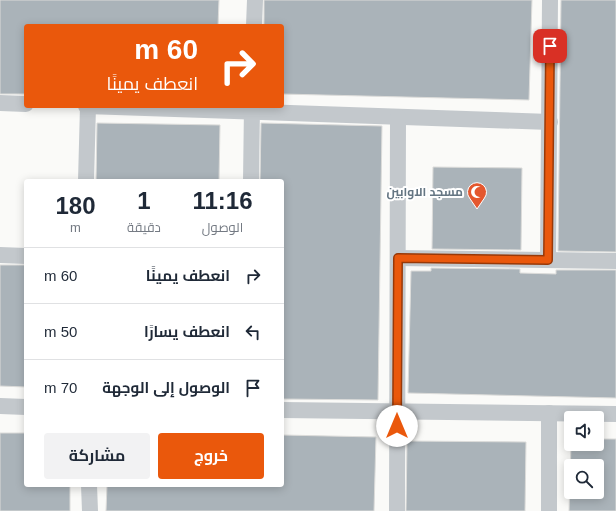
<!DOCTYPE html>
<html lang="ar">
<meta charset="utf-8">
<style>
body{margin:0;font-family:Helvetica,Cairo,sans-serif;background:#f2f2f3;color:#1f2937;direction:rtl;height:100vh;display:flex;flex-direction:column;font-size:15px;white-space:nowrap}
*{box-sizing:border-box;margin:0}
p{font-size:13px;color:#747a83}
.icon{flex:none;width:22px;height:22px;fill:none;stroke:currentColor;stroke-width:2;stroke-linecap:round;stroke-linejoin:round}
.map{position:relative;flex:1;overflow:hidden;direction:ltr}
.side{position:absolute;left:24px;top:179px;width:260px;height:308px;display:flex;flex-direction:column;background:#fff;border-radius:4px;box-shadow:0 2px 10px #0003;direction:rtl}
.side>*{flex:none}
.hud{position:absolute;left:24px;top:24px;width:260px;height:84px;border-radius:4px;box-shadow:0 2px 10px #0003;direction:rtl;background:#ea580c;color:#fff;overflow:hidden}
.tools{position:absolute;left:564px;top:411px;display:grid;gap:8px}
.tools a{display:grid;place-items:center;width:40px;height:40px;border-radius:4px;background:#fff;box-shadow:0 2px 10px #0003;font-size:20px}
.pin{position:absolute;display:grid;place-items:center;width:34px;height:34px;color:#fff;margin:-17px;border-radius:8px;box-shadow:0 2px 6px #0006}
.me{position:absolute;width:44px;margin:-22px;rotate:0deg;stroke-linejoin:round;filter:drop-shadow(0 0 3px #0008)}
.turn{display:flex;align-items:center;gap:14px;height:84px;padding:0 20px;font-size:18px}
.turn .icon{width:52px;height:52px;stroke-width:2.5}
.turn b{display:block;font-size:28px;line-height:34px}
.eta{display:flex;justify-content:space-evenly;align-items:center;height:68px;text-align:center}
.eta b{font-size:24px;font-weight:700;line-height:28px}
.cta{display:flex;gap:8px;margin-top:auto;padding:8px 20px}
.cta a{flex:1;height:46px;border-radius:4px;background:#ea580c;color:#fff;font-size:16px;font-weight:700;line-height:46px;text-align:center}
.cta a+a{background:#f2f2f3;color:#1f2937}
ul{padding:0;list-style:none}
li{display:flex;align-items:center;gap:12px;height:56px;padding:0 20px;border-top:1px solid #e0e1e3}
li div{flex:1}
li b{display:block;font-size:15px}
li em{font-style:normal}
.map>svg:first-child{display:block}
</style>
<div class="map">
<svg width="616" height="511" viewBox="0 0 616 511">
<rect width="100%" height="100%" fill="#fafaf8"/>
<g fill="#aab3b9" stroke="#dcdcda" fill-rule="evenodd">
<polygon points="0,0 219,0 218,26 26,26 26,94 0,94"/>
<polygon points="264,0 532,0 529,100 282,94 282,26 264,26"/>
<polygon points="561,0 616,0 616,252 558,251"/>
<polygon points="97,123 220,125 219,181 96,181"/>
<polygon points="261,123 382,126 378,400 282,399 282,181 260,181"/>
<polygon points="433,167 522,168 521,250 432,249"/>
<polygon points="0,265 26,265 26,387 0,386"/>
<polygon points="431,268 520,269 520,273 556,274 556,270 616,270 616,398 408,393 411,271 431,271"/>
<polygon points="0,433 26,433 26,485 70,485 70,511 0,511"/>
<polygon points="282,435 376,437 374,511 106,511 107,485 282,485"/>
<path d="M597,439H616V511H569L571,444H597ZM571,466H597V492H571Z"/>
<polygon points="407,441 526,442 525,511 406,511"/>
</g>
<g fill="none" stroke-linecap="round" stroke-linejoin="round">
<g stroke="#c3c8cc" stroke-width="16">
<polyline points="254,26 255,0"/>
<polyline points="0,103 26,104"/>
<polyline points="86,106 550,122"/>
<polyline points="86,181 88,106"/>
<polyline points="251,181 252,106"/>
<polyline points="0,255 26,256"/>
<polyline points="398,258 616,261"/>
<polyline points="548,260 550,0"/>
<polyline points="0,406 26,407"/>
<polyline points="282,410 616,414"/>
<polyline points="89,485 90,511"/>
<polyline points="397,511 398,117"/>
<polyline points="549,511 549,413"/>
</g>
</g>
<g fill="none" stroke-linecap="round" stroke-linejoin="round">
<g stroke="#983908" stroke-width="10">
<polyline id="route" points="397,426 398,258 548,260 550,46"/>
</g>
<use href="#route" stroke="#ea580c" stroke-width="7"/>
</g>
<defs>
<g id="mosque-pin" transform="scale(1)"><path d="M0 17L-7.5 6A9.5 9.5 0 1 1 7.5 6Z" fill="#e4572e" stroke="#fff"/><path d="M3.5-4.9A6 6 0 1 0 3.5 4.9A5 5 0 1 1 3.5-4.9Z" fill="#fff"/></g>
</defs>
<g fill-rule="evenodd">
<use href="#mosque-pin" x="477" y="192"/>
</g>
<g text-anchor="middle" dominant-baseline="central" stroke-width="4" stroke-linejoin="round" paint-order="stroke">
<g font-size="12" font-weight="bold" fill="#657683" stroke="#fff" text-anchor="end">
<text x="463" y="192">مسجد الاوابين</text>
</g>
</g>
</svg>
<div class="tools">
<a><svg class="icon" aria-label="sound" viewBox="0 0 24 24"><path d="M4 9h4l5-4v14l-5-4H4zM17 9q2 3 0 6"/></svg></a>
<a><svg class="icon" aria-label="search" viewBox="0 0 24 24"><circle cx="10" cy="10" r="6"/><path d="M15 15l6 6"/></svg></a>
</div>
<div class="pin" style="left:550px;top:46px;background:#d93025"><svg class="icon" aria-label="arrive" viewBox="0 0 24 24"><path d="M6 21V4h12l-3 4 3 4H6"/></svg></div>
<svg class="me" style="left:397px;top:426px" viewBox="-20 -20 40 40"><circle r="19" fill="#fff"/><path d="M0-13L10 11 0 6-10 11z" fill="#ea580c"/></svg>
<div class="hud">
<div class="turn"><svg class="icon" aria-label="right" viewBox="0 0 24 24"><path d="M7 20v-9h11M14 6l5 5-5 5"/></svg><div><b>60 m</b>انعطف يمينًا</div></div>
</div>
<section class="side">
<div class="eta">
<div><b>11:16</b><p>الوصول</p></div>
<div><b>1</b><p>دقيقة</p></div>
<div><b>180</b><p>m</p></div>
</div>
<ul>
<li><svg class="icon" aria-label="right" viewBox="0 0 24 24"><path d="M7 20v-9h11M14 6l5 5-5 5"/></svg><div><b>انعطف يمينًا</b></div><em>60 m</em></li>
<li><svg class="icon" aria-label="left" viewBox="0 0 24 24"><path d="M17 20v-9H6M10 6l-5 5 5 5"/></svg><div><b>انعطف يسارًا</b></div><em>50 m</em></li>
<li><svg class="icon" aria-label="arrive" viewBox="0 0 24 24"><path d="M6 21V4h12l-3 4 3 4H6"/></svg><div><b>الوصول إلى الوجهة</b></div><em>70 m</em></li>
</ul>
<div class="cta"><a>خروج</a><a>مشاركة</a></div>
</section>
</div>
